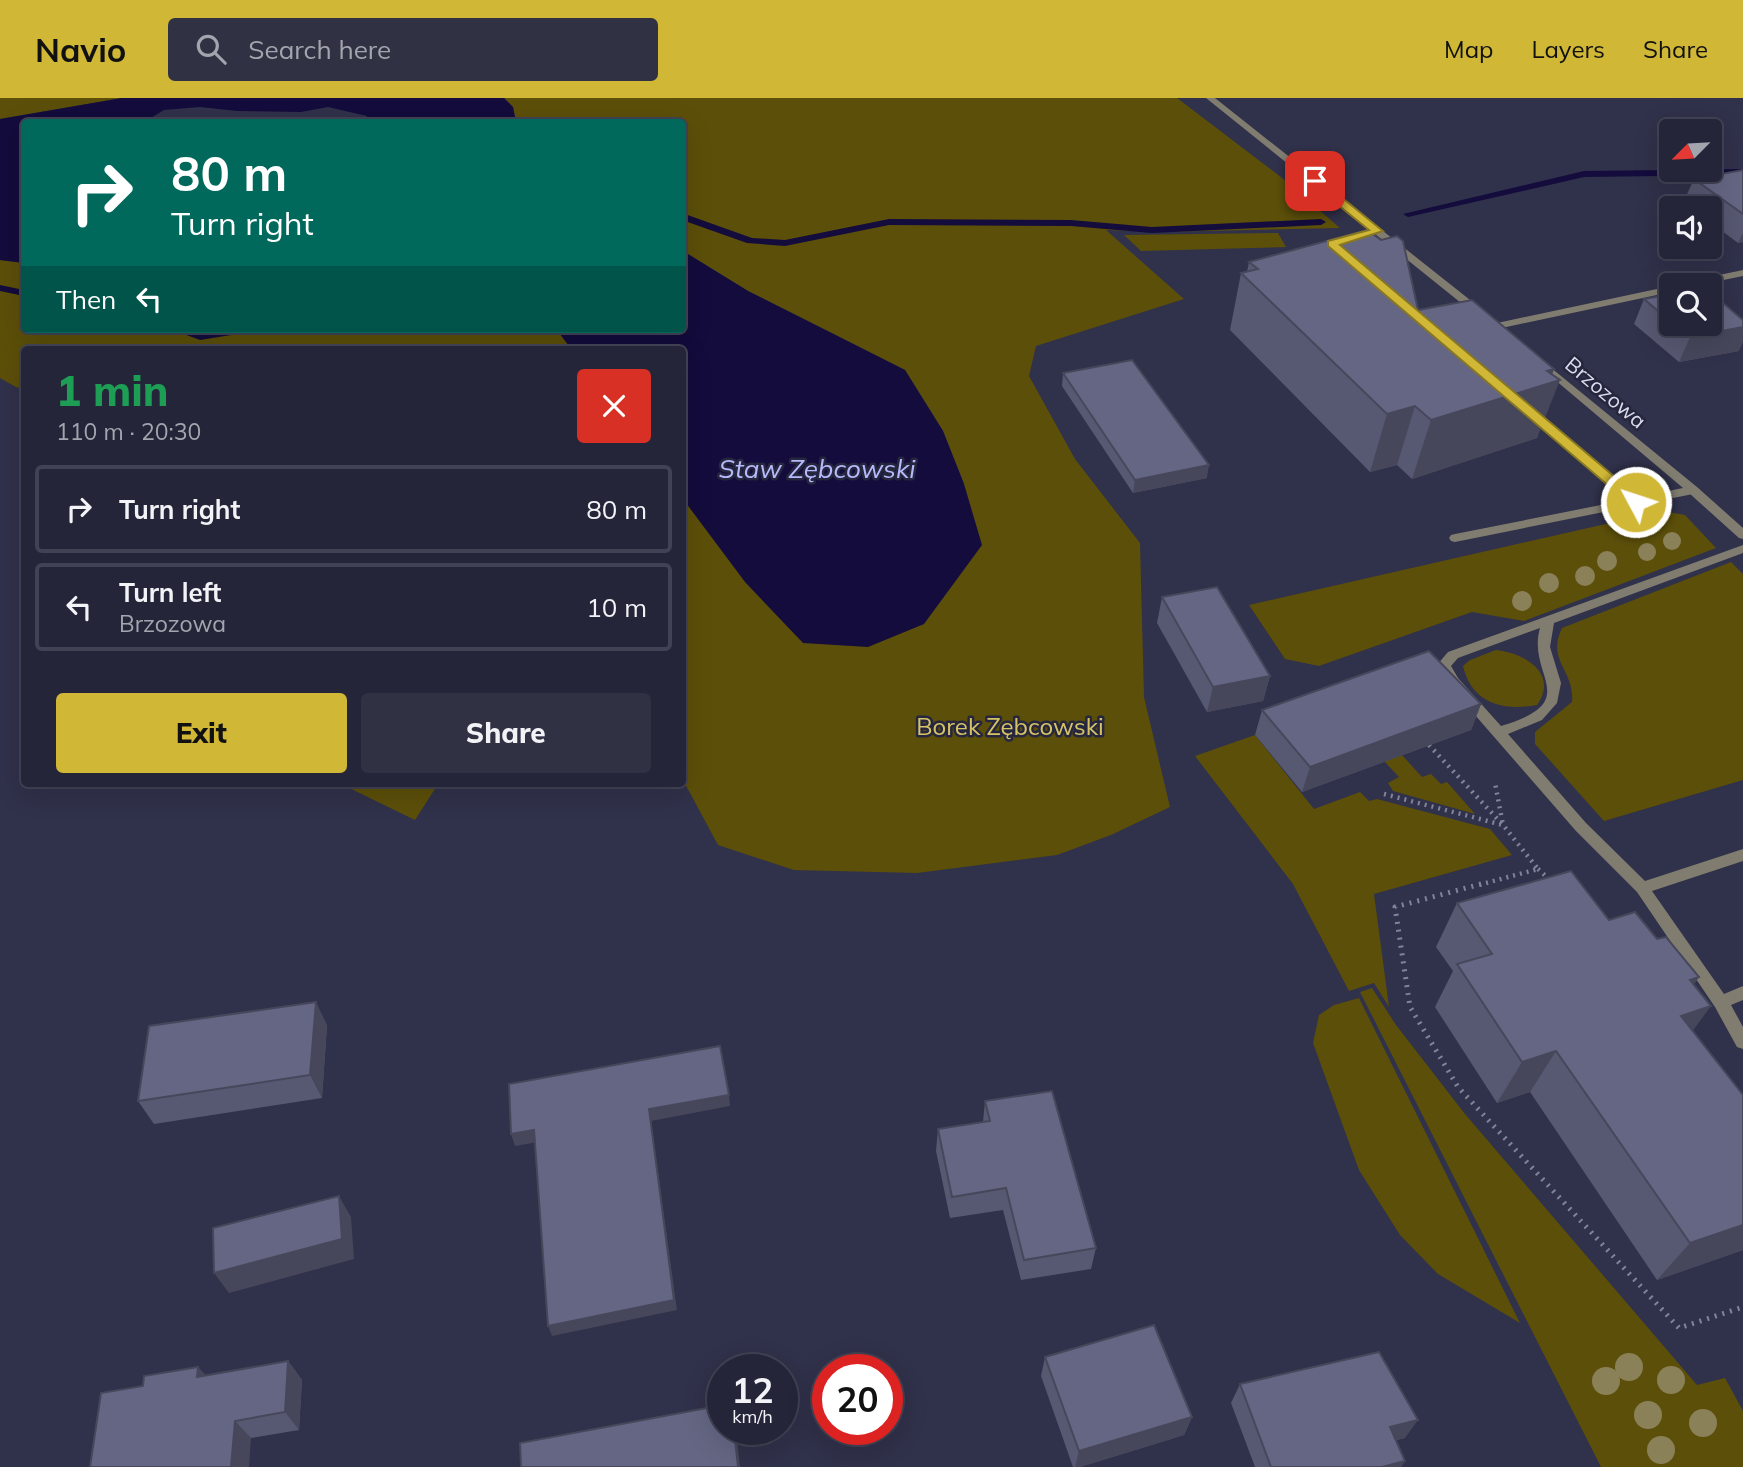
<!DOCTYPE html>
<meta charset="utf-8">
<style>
body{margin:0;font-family:Mulish,sans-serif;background:#303143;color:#f1f3f6;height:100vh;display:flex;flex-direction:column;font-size:26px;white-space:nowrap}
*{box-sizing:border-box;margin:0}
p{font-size:23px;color:#a3a5ae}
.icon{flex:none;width:38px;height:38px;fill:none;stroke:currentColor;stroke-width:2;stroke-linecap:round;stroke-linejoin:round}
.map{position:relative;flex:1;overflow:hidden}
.side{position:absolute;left:21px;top:248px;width:665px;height:441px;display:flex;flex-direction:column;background:#242538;border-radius:7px;box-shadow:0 7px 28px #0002,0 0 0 2px #414253}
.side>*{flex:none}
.banner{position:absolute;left:21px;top:21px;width:665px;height:214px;border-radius:7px;box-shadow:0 7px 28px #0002,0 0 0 2px #414253;background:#00695c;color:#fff;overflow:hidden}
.needle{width:46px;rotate:246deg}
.buttons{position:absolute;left:1659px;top:21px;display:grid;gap:14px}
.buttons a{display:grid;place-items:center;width:63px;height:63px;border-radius:7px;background:#242538;box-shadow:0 7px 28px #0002,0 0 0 2px #414253;font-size:35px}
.speed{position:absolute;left:707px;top:1256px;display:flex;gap:14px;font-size:35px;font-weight:700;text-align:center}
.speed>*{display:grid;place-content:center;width:91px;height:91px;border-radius:50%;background:#242538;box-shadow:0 7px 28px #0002,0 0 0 2px #414253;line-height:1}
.speed small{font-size:18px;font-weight:400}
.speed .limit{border:10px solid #d22;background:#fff;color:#111}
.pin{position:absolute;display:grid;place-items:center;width:60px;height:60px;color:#fff;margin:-30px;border-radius:14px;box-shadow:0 4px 10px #0006}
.me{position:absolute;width:77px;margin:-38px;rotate:310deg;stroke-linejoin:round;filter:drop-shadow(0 0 5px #0008)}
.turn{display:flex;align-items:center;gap:24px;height:147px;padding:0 35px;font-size:32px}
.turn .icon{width:91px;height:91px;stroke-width:2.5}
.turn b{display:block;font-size:49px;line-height:60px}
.then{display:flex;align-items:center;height:66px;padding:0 35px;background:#0003;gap:14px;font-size:26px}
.round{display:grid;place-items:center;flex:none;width:74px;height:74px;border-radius:7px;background:#303143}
.head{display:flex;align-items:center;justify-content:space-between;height:119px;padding:0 35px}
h1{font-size:42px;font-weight:800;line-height:52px;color:#1e9e55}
.cta{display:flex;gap:14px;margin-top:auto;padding:14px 35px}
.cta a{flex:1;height:80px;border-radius:7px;background:#d0b736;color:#111;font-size:28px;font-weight:800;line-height:80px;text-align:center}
.cta a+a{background:#303143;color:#f1f3f6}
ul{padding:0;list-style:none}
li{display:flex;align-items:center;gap:21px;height:88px;margin:0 14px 10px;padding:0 21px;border:4px solid #414253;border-radius:7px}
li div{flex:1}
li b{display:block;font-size:26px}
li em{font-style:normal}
header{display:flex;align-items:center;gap:42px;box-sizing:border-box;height:98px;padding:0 35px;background:#d0b736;color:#111}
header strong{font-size:33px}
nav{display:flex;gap:38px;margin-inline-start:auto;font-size:24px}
.search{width:490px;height:63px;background:#303143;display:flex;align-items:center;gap:18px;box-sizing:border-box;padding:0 24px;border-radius:7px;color:#a3a5ae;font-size:26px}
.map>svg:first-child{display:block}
</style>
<header>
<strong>Navio</strong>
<div class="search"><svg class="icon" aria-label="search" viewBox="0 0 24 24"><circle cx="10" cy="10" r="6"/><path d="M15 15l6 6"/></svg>Search here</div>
<nav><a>Map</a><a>Layers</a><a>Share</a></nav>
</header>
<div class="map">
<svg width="1743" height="1369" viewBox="0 0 1743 1369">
<rect width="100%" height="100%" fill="#30314a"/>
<g fill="#5c4f0a">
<polygon points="0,0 122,0 0,21"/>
<polygon points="504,0 1177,0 1281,79 1340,130 1159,134 1106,132 1184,201 1036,248 1029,278 1075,361 1140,445 1144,599 1170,709 1111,737 1057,757 917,775 794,772 718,747 683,682 683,400 964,386 943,333 905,272 748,193 683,153 682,24 516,24 513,9"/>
<polygon points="1278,135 1286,149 1141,153 1124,137"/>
<polygon points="0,162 24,165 24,231 557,231 573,252 24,252 24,291 16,289 0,280"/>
<polygon points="1663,413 1685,417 1716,450 1524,523 1472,514 1319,568 1285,561 1249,507"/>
<path d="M1731,464L1743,476V682L1604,723L1535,646V634L1572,604C1575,572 1546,563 1562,530Z"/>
<path d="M1496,552C1525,555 1559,576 1537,607C1503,613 1472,606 1463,568L1470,562Z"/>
<polygon points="1255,637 1314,711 1360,694 1369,703 1377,701 1490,731 1512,757 1374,796 1389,909 1374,885 1349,893 1293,786 1195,658"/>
<polygon points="1402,657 1422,679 1431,676 1441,686 1447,684 1475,716 1393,693 1388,685 1399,679 1384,663"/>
<polygon points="341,686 438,686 415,722"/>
<polygon points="1372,890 1396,927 1465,1016 1697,1287 1725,1280 1743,1313 1743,1369 1601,1369 1360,894"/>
<polygon points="1359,900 1520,1225 1438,1176 1400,1137 1359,1072 1313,945 1319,917 1334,907"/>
</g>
<g fill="#130c3c">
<polygon points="122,0 504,0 513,9 516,24 365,24 367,18 328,9 301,14 237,13 200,9 164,12 144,24 24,24 24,165 0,162 0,21"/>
<polygon points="683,153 748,193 905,272 943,333 964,386 982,447 924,526 868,549 803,545 745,484 683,401 682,252 572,252 556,231 682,231"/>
</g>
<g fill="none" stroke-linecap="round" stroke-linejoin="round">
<g fill="#130c3c" fill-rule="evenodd">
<polygon points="1743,71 1743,77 1584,79 1408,119 1403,116 1584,73"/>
<polygon points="682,115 752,140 785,142 889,121 1071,122 1152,129 1321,121 1326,124 1321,127 1152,135 1071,128 889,127 785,148 747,145 682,122"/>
<polygon points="0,187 24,192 24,198 0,193"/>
<polygon points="170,231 189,231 200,234 250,231 244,235 200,242"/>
</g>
<g stroke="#828398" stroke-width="4.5" stroke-dasharray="2 5" stroke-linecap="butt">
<polyline points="1429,647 1503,727 1495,685"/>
<polyline points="1384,696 1503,727 1538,771 1475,788"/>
<polyline points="1538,771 1551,783"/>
</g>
<polyline stroke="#828398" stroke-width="5" stroke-dasharray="2 6" stroke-linecap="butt" points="1481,786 1395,809 1410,909 1458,989 1679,1230 1743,1209"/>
<g fill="#807d70" fill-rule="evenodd">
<polygon points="1743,172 1743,178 1699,187 1681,187 1686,184"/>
<polygon points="1671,188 1671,194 1497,231 1492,228 1497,225"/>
<polygon points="1530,311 1638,399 1693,388 1699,392 1693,396 1455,444 1451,443 1449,440 1451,437 1455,436 1626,402 1526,316 1526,312"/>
<path d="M1743,447V455L1554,525L1550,549L1561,585L1557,605L1542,622L1508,636L1586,725L1645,783L1743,751V763L1652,793L1724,896L1743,888V902L1731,907L1743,929V951L1737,949L1715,909L1637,794L1576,733L1448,586L1437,567L1448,554ZM1540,530C1526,578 1585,603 1501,628L1458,580L1451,568L1458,560Z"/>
</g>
<g fill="#807d70" fill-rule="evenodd">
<polygon points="1206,0 1215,0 1484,213 1484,217 1476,217"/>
<polygon points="1539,260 1697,389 1743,430 1743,441 1739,440 1689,395 1535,265 1535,261"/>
</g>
</g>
<g fill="#8b8159">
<circle cx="1672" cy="443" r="9"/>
<circle cx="1647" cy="454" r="9"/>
<circle cx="1607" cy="463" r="10"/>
<circle cx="1585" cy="478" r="10"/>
<circle cx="1549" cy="485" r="10"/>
<circle cx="1522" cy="503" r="10"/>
<circle cx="1629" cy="1269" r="14"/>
<circle cx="1671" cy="1282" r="14"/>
<circle cx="1606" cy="1283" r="14"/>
<circle cx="1648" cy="1317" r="14"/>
<circle cx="1703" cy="1325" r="14"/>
<circle cx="1661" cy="1352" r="14"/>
</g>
<g fill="#575871">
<polygon points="1743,72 1743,144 1738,145 1710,124 1710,110 1690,110 1683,105 1694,81"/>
<polygon points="1249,164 1552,277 1537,340 1412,381 1397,367 1370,374 1230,232 1241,175 1247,174"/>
<polygon points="1671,196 1671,226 1710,226 1739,253 1679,264 1634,226 1644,201"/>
<polygon points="1063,275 1207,380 1133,395 1062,288"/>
<polygon points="1162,499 1270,578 1263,603 1207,614 1157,525"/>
<polygon points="1481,606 1471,632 1302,694 1255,637 1262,612"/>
<polygon points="1457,805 1609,822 1657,841 1699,879 1693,887 1693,933 1743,997 1743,1152 1657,1182 1530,994 1497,1005 1435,909 1453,873 1436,849"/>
<polygon points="327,927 322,1000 154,1026 138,1003"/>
<polygon points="985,1003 1096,1150 1091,1171 1021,1182 1003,1112 950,1120 936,1053 938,1031 983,1024"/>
<polygon points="1045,1259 1192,1319 1184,1337 1080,1369 1073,1369 1041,1278"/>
<polygon points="288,1263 302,1282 299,1332 251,1340 143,1288 198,1269 205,1277"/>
<polygon points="1240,1286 1405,1340 1396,1342 1405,1363 1401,1369 1255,1369 1231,1305"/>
</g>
<g fill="#47475c">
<polygon points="1743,135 1743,144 1738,145"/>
<polygon points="1743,229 1743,244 1739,253 1679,264 1690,239"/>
<polygon points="1554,271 1549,286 1560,282 1537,340 1412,381 1431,322"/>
<polygon points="1415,308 1397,367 1370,374 1387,316"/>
<polygon points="1209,367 1207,380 1133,395 1135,382"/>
<polygon points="1270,578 1263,603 1207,614 1213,589"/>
<polygon points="1481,606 1471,632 1302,694 1310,669"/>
<polygon points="1699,879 1669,922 1690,882"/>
<polygon points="316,904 327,927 322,1000 310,977"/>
<polygon points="1711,908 1680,950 1681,918"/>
<polygon points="1556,953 1530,994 1497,1005 1522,964"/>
<polygon points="729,997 730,1008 651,1023 677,1212 552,1238 548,1228 649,1011"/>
<polygon points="534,1032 538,1044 515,1048 511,1036"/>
<polygon points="339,1098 351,1119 354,1161 229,1195 214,1175"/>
<polygon points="1743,1127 1743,1152 1657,1182 1690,1145"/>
<polygon points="288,1263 302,1282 299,1332 285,1314"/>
<polygon points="198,1269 214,1288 197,1279"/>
<polygon points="1192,1319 1184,1337 1080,1369 1075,1369 1079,1353"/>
<polygon points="1418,1322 1405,1340 1377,1347 1390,1329"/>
<polygon points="235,1323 251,1340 249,1369 231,1369"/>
<polygon points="734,1332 736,1332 740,1369 738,1369"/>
<polygon points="1405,1363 1401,1369 1382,1369"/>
</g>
<g fill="#656683" stroke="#47475c" stroke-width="2">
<polygon points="1743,72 1743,116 1694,81"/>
<polygon points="1367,132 1381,142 1397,138 1403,143 1418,212 1472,202 1554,271 1547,273 1560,282 1431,322 1415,308 1387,316 1241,175 1258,171 1249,164"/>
<polygon points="1710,194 1743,222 1743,229 1690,239 1674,226 1710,226"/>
<polygon points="1671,196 1671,224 1644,201"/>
<polygon points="1132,262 1209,367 1135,382 1063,275"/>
<polygon points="1217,489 1270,578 1213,589 1162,499"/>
<polygon points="1429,553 1481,606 1310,669 1262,612"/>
<polygon points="1571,773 1609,822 1635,814 1657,841 1666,839 1699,879 1690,882 1711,908 1681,918 1743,997 1743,1127 1690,1145 1556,953 1522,964 1457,866 1492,856 1457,805"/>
<polygon points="316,904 310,977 138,1003 149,928"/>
<polygon points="720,948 729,997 649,1011 674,1202 548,1228 534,1032 511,1036 509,986"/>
<polygon points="1052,993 1096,1150 1024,1162 1006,1090 952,1099 938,1031 990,1023 985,1003"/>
<polygon points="339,1098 342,1141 214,1175 213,1130"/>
<polygon points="1154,1227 1192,1319 1079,1353 1045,1259"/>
<polygon points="1379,1254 1418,1322 1390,1329 1405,1363 1382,1369 1271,1369 1240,1286"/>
<polygon points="288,1263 285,1314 235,1323 231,1369 90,1369 101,1295 143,1288 144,1278 198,1269 197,1279"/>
<polygon points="723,1307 723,1332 734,1332 738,1369 521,1369 520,1345"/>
</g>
<polygon fill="#d0b736" stroke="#877723" stroke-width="2" points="1311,81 1319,81 1383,133 1340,147 1641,401 1641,407 1631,407 1328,148 1328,143 1369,132 1311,85"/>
<g text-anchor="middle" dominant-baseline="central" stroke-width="5" stroke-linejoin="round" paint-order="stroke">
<g font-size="21" fill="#dbdced" stroke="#26273f">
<text transform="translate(1606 294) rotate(40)">Brzozowa</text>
</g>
<g font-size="24" fill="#d6c365" stroke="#26273f">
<text x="1010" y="628">Borek Zębcowski</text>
</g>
<g font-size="26" font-style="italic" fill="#b6b9fb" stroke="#26273f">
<text x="817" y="370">Staw Zębcowski</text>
</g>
</g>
</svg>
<div class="buttons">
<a><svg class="needle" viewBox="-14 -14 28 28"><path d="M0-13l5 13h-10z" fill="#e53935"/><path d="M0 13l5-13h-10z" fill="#a3a5ae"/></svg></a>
<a><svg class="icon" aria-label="sound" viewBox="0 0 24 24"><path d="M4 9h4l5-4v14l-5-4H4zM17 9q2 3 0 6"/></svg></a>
<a><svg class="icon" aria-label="search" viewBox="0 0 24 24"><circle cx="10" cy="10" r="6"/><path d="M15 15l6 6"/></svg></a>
</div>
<div class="speed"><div>12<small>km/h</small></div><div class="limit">20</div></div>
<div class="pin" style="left:1315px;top:83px;background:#d93025"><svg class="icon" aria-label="arrive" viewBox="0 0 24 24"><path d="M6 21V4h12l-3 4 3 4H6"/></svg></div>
<svg class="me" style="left:1636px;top:404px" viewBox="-20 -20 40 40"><circle r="17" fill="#d0b736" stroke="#fff" stroke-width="3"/><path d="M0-11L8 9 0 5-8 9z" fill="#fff"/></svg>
<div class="banner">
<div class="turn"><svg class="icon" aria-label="right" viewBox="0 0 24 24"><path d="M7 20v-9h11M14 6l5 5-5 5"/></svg><div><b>80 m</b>Turn right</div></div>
<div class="then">Then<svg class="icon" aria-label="left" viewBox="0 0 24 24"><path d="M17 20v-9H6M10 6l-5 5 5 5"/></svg></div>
</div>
<section class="side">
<div class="head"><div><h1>1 min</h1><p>110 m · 20:30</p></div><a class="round" style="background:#d93025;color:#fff"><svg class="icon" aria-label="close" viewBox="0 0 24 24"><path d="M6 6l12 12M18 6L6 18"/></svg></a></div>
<ul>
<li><svg class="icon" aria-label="right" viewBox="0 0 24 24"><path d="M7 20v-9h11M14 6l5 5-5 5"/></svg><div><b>Turn right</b></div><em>80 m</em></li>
<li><svg class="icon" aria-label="left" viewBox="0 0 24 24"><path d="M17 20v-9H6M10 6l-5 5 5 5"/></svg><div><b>Turn left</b><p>Brzozowa</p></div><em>10 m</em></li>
</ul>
<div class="cta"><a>Exit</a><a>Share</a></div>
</section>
</div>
